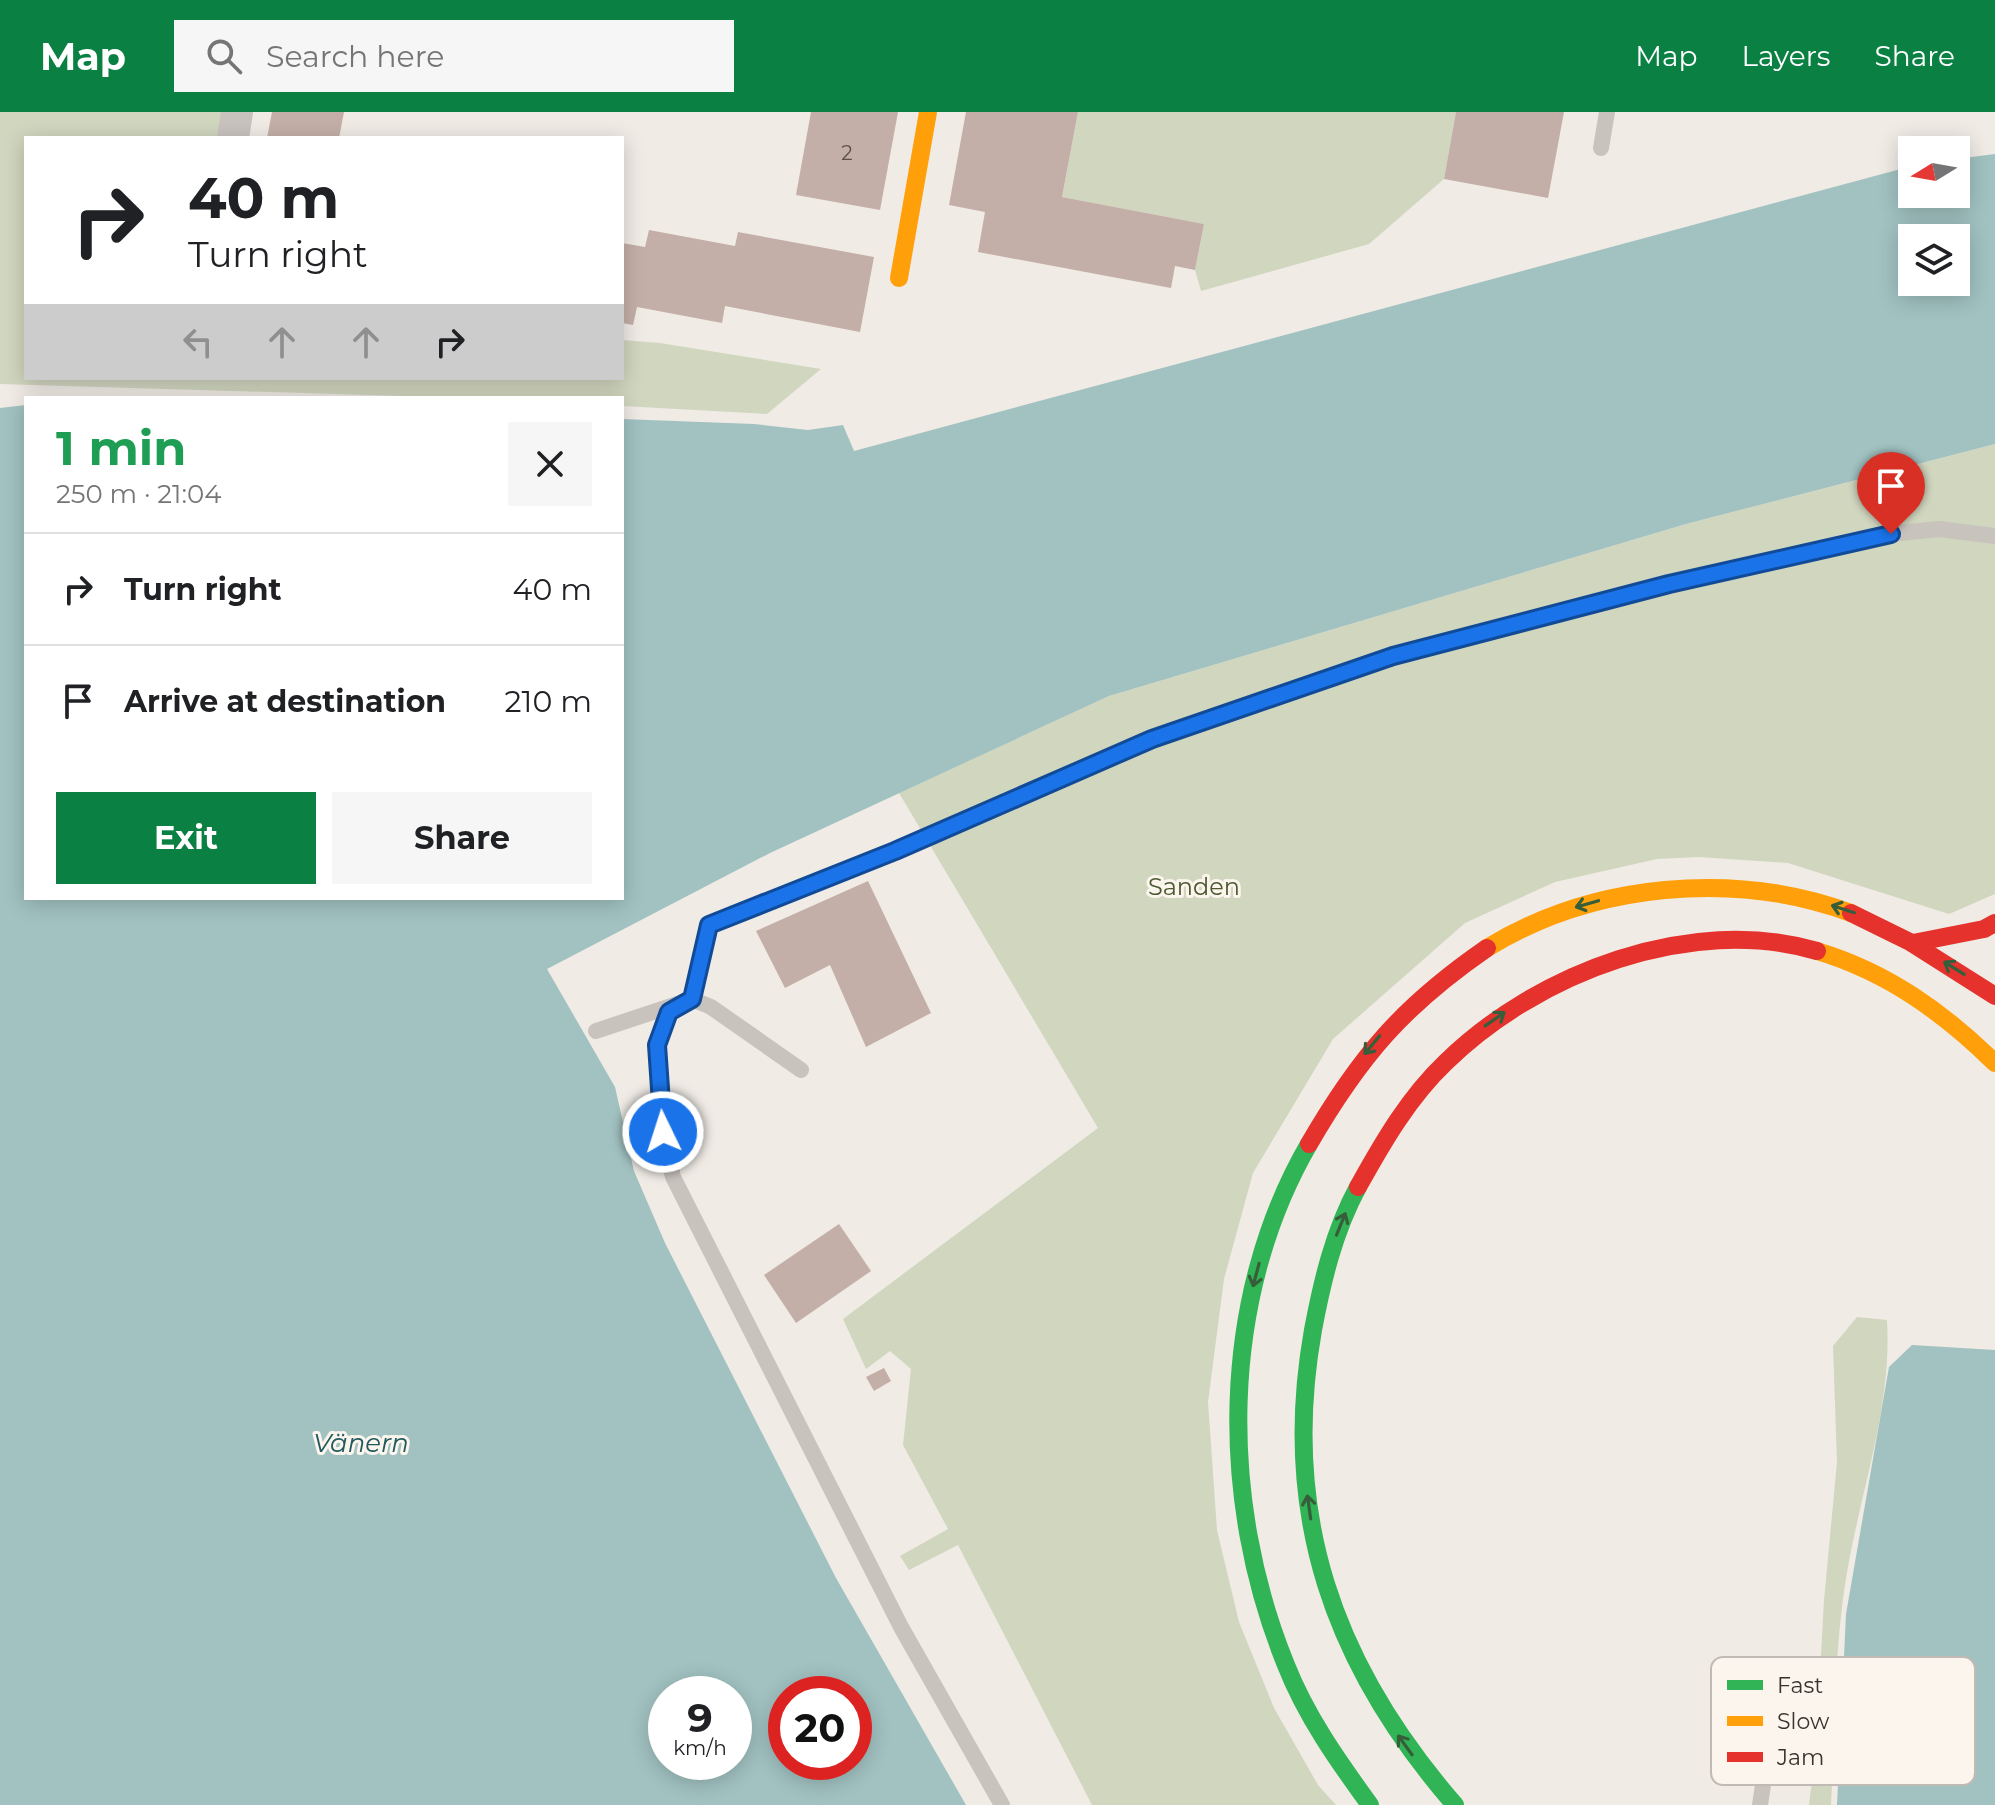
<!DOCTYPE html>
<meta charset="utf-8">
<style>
body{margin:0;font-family:Montserrat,sans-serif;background:#f6f6f6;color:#202124;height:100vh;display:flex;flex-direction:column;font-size:30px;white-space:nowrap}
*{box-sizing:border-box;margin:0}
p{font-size:26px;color:#757577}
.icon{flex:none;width:44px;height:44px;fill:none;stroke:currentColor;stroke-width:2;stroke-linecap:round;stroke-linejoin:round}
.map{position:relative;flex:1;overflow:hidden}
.sheet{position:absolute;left:24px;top:284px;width:600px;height:504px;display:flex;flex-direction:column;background:#fff;border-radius:0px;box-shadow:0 4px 20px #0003}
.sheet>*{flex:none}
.guide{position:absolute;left:24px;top:24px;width:600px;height:244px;border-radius:0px;box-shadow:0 4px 20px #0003;background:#fff;color:#202124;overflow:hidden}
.needle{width:52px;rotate:259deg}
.buttons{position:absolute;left:1898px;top:24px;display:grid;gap:16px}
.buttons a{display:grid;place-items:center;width:72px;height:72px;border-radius:0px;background:#fff;box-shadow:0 4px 20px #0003;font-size:40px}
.speed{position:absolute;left:648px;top:1564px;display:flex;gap:16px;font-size:40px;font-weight:700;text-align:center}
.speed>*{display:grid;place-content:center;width:104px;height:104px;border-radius:50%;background:#fff;box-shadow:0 4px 20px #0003;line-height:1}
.speed small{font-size:20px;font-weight:400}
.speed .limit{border:12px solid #d22;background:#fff;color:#111}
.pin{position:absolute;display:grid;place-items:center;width:68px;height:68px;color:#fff;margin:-82px -34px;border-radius:50% 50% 50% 0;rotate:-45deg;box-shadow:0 0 8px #0007}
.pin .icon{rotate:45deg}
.me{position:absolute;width:88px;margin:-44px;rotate:356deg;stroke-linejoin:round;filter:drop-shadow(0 0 6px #0008)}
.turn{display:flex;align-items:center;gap:28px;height:168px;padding:0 32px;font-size:36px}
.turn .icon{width:104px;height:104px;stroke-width:2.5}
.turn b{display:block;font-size:56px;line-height:68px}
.lanes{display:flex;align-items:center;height:76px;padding:0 32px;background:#0003;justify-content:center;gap:40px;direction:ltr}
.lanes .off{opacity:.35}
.round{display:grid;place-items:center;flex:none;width:84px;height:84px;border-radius:0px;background:#f6f6f6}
.headline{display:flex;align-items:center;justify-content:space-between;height:136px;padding:0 32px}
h1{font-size:48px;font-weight:700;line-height:60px;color:#1e9e55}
.primary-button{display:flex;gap:16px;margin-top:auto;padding:16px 32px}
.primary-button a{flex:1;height:92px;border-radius:0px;background:#0b8043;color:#fff;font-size:32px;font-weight:700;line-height:92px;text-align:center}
.primary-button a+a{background:#f6f6f6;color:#202124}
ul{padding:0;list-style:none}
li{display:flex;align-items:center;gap:24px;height:112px;padding:0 32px;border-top:2px solid #e0e0e0}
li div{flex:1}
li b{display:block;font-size:30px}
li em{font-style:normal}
header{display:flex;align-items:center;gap:48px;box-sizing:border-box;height:112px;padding:0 40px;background:#0b8043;color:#fff}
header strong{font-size:38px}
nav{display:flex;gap:44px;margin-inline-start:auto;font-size:28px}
.search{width:560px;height:72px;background:#f6f6f6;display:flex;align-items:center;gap:20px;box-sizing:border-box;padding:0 28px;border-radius:0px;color:#757577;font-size:30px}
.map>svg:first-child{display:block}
</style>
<header>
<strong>Map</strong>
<div class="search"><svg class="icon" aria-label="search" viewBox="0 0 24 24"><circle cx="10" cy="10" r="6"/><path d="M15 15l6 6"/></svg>Search here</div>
<nav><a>Map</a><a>Layers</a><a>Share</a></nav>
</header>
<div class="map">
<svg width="1995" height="1693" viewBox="0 0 1995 1693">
<rect width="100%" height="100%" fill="#f0ebe5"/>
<g fill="#d1d6bf">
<polygon points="0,0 230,0 225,26 26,26 26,266 622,266 622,228 660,231 821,257 767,302 622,294 622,286 468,286 0,272"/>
<polygon points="1078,0 1456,0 1444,67 1369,132 1201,179 1195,158 1204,112 1062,85"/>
<polygon points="1995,332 1995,782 1949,802 1788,751 1699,745 1657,747 1555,770 1465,811 1333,927 1253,1061 1224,1167 1208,1290 1217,1418 1239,1510 1274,1596 1318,1673 1336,1693 1092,1693 958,1433 909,1458 900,1444 948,1417 903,1333 911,1257 890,1239 866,1257 843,1207 1098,1016 899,681 1109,584 1686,412"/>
<path d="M1857,1205L1887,1208C1892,1290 1864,1369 1849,1449C1834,1528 1835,1613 1831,1693H1809L1816,1636L1824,1488L1837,1350L1833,1234Z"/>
</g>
<g fill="#a1c2c1" fill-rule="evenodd">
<path d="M1995,42V332L1686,412L1109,584L770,741L547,857L615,975L634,1059L665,1131L836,1466L966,1693H0V296L26,293V786H622V307L754,312L808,318L843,313L854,339L1912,54V82H1956V47ZM1912,126H1956V170H1912ZM666,1582H734V1650H666ZM786,1582H854V1650H786Z"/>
<polygon points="1912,1233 1995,1238 1995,1693 1837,1693 1846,1502 1889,1255"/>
</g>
<g fill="#c3afa7">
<polygon points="272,0 344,0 339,26 267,26"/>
<polygon points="811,0 898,0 880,98 796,83"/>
<polygon points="966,0 1078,0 1062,85 1204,112 1195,158 1175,154 1171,176 978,140 985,100 949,93"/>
<polygon points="1456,0 1564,0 1548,86 1444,67"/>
<polygon points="649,118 735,134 738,120 874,145 860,220 725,194 722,211 637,195 633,213 622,211 622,131 645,135"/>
<polygon points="868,769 931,901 866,935 830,853 785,876 756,819"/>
<polygon points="839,1112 871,1159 796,1211 764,1163"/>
<polygon points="884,1256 891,1269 874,1279 866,1265"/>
</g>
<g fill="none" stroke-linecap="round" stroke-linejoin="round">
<g stroke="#c9c3be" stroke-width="16">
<polyline points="1601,36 1607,0"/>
<polyline points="596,919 692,887 709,813 895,739 1152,627 1393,544 1669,472 1891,422 1939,417 1995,424"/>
<polyline points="801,958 711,895 692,887 669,900 657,933 663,1020 673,1065 901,1515 1002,1693"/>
<polyline points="1760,1693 1776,1587"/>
</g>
<polyline stroke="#c9c3be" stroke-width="32" points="233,26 237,0"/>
<g stroke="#30b455" stroke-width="18">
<path d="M1309,1032C1219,1187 1219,1389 1286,1553C1306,1604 1338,1649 1370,1693"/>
<path d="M1358,1075C1334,1119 1322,1170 1313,1218C1280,1403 1334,1554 1455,1693"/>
</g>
<g stroke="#ff9f0a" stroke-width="18">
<polyline points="899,166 928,0"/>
<path d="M1487,836C1593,771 1734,758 1851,801"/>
<path d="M1817,839C1887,860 1943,900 1995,951"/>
</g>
<g stroke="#e5322d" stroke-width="18">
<polyline points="1851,801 1910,830 1995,884"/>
<polyline points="1913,831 1984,817 1995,811"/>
<path d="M1309,1032C1360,944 1403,894 1487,836"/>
<path d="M1358,1075C1383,1030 1409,985 1446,950C1537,861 1691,802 1817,839"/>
</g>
</g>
<defs><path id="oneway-shaft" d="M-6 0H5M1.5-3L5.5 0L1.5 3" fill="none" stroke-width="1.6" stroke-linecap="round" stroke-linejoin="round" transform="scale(2)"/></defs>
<g stroke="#375e3a">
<use href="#oneway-shaft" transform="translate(1587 792) rotate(164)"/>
<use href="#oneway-shaft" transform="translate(1843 797) rotate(-162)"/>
<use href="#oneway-shaft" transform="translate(1954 856) rotate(-148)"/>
<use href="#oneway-shaft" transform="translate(1495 907) rotate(-35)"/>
<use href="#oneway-shaft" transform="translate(1372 933) rotate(130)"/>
<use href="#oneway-shaft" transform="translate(1341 1112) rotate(-68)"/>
<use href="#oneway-shaft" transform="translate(1256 1163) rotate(105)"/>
<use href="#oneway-shaft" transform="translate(1309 1395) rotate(-98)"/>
<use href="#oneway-shaft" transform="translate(1405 1633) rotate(-126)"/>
</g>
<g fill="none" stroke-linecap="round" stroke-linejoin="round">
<g stroke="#114b97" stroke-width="20">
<polyline id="route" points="663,1020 657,933 669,900 692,887 709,813 895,739 1152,627 1393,544 1669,472 1891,422"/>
</g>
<use href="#route" stroke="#1a73e8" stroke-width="14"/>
</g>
<g text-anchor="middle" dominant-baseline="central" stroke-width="6" stroke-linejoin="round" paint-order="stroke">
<g font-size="20" fill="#5d504a">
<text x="847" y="41">2</text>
</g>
<g font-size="24" fill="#4a5a2e" stroke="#fbf5ee">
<text x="1194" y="774">Sanden</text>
</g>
<g font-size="26" font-style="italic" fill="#1f5a5e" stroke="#fbf5ee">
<text x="361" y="1331">Vänern</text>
</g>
</g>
<rect x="1711" y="1545" width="264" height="128" rx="12" fill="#fbf5ee" stroke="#c1bab4" stroke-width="2"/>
<rect x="1727" y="1568" width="36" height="10" fill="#30b455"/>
<rect x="1727" y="1604" width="36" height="10" fill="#ff9f0a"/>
<rect x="1727" y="1640" width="36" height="10" fill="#e5322d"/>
<g font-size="22" fill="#3b302b">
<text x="1777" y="1581">Fast</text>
<text x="1777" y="1617">Slow</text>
<text x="1777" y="1653">Jam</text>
</g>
</svg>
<div class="buttons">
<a><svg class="needle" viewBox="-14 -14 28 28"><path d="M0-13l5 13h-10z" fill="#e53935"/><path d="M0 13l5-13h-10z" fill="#757577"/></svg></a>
<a><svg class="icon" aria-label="layers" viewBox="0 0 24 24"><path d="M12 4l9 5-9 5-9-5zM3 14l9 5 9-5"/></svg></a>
</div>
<div class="speed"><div>9<small>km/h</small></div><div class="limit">20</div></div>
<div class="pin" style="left:1891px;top:422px;background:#d93025"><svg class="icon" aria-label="arrive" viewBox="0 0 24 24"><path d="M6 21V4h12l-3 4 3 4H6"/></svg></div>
<svg class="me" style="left:663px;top:1020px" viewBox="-20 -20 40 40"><circle r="17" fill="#1a73e8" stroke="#fff" stroke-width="3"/><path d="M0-11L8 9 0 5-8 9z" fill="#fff"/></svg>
<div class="guide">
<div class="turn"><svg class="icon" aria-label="right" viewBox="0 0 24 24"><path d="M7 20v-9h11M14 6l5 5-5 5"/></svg><div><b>40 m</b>Turn right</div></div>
<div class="lanes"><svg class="icon off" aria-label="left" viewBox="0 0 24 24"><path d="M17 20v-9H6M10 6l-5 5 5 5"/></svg><svg class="icon off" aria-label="ahead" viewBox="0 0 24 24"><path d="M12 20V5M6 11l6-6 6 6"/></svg><svg class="icon off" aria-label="ahead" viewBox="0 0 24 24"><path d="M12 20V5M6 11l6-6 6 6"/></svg><svg class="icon" aria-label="right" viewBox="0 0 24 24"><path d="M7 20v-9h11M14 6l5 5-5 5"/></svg></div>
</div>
<section class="sheet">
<div class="headline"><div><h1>1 min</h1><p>250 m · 21:04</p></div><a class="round"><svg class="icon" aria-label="close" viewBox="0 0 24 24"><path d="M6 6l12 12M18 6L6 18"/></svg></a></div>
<ul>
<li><svg class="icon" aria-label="right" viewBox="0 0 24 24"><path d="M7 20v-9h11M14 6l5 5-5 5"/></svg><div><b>Turn right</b></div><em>40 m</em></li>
<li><svg class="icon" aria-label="arrive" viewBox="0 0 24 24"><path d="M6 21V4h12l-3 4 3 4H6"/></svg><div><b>Arrive at destination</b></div><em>210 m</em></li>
</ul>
<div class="primary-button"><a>Exit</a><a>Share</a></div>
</section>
</div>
